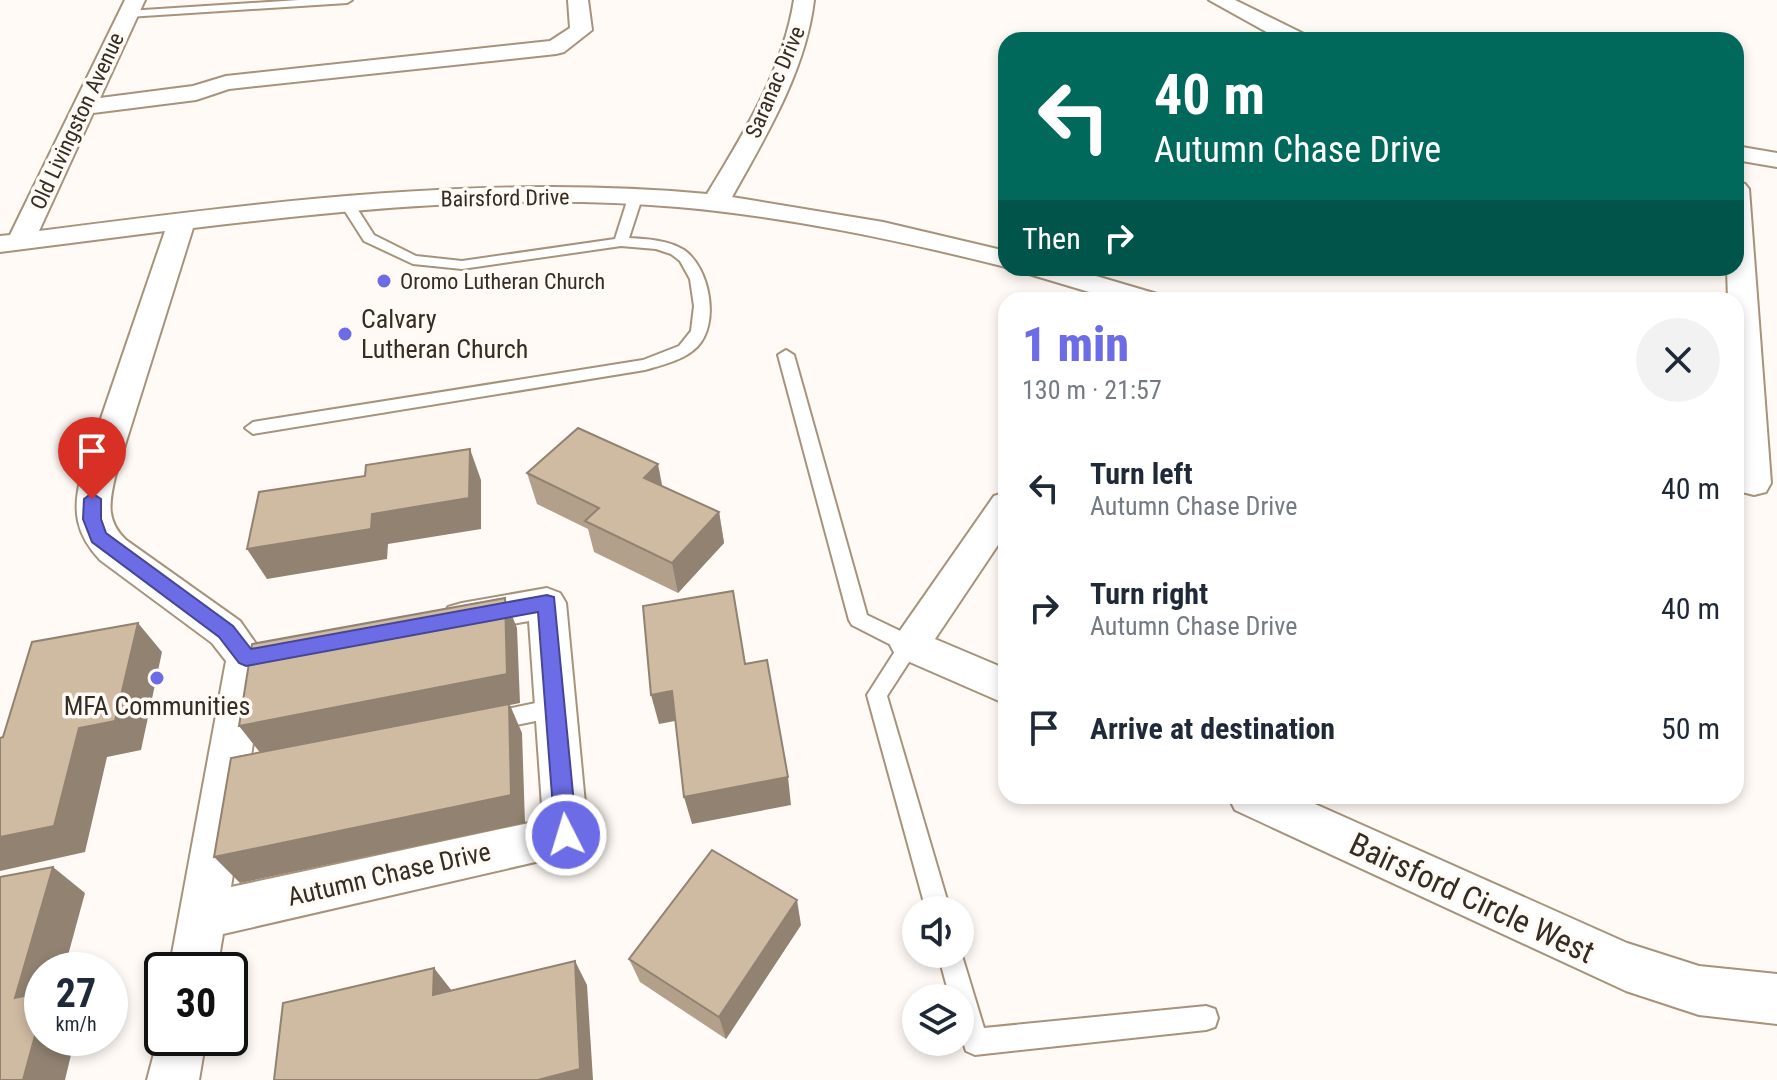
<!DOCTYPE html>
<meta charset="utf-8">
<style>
body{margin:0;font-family:"Roboto Condensed",sans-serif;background:#f2f2f3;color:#1f2937;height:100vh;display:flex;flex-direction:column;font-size:30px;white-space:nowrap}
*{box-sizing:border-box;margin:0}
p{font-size:26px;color:#747a83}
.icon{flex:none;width:44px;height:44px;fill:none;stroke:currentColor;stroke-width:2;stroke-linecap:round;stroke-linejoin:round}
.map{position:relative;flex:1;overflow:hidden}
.drawer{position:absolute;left:998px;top:292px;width:746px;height:512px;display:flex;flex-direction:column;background:#fff;border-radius:24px;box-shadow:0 4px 12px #0003}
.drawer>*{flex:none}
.guide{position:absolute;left:998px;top:32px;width:746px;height:244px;border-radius:24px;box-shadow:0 4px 12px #0003;background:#00695c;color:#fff;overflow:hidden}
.buttons{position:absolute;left:902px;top:896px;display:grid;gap:16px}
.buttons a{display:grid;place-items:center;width:72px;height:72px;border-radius:50%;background:#fff;box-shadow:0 4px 12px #0003;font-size:40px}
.speed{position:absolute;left:24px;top:952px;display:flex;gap:16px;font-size:40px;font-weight:700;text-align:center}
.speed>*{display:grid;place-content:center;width:104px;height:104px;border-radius:50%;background:#fff;box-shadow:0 4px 12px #0003;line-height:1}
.speed small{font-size:20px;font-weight:400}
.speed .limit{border:4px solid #111;border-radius:12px;background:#fff;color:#111}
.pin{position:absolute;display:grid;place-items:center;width:68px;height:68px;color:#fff;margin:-82px -34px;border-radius:50% 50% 50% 0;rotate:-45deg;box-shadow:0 0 8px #0007}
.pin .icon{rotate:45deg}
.me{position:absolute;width:88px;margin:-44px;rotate:355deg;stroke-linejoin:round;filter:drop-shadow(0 0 6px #0008)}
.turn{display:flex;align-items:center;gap:28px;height:168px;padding:0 24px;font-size:36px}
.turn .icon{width:104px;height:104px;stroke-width:2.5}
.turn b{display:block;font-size:56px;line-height:68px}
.then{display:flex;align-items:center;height:76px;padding:0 24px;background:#0003;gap:16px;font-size:30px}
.round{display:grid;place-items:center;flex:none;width:84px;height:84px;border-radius:42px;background:#f2f2f3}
.overview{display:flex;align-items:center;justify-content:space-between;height:136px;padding:0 24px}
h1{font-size:48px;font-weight:800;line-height:60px;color:#6c6ce6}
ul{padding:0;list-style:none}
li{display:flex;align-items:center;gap:24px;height:120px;padding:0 24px}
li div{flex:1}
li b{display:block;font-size:30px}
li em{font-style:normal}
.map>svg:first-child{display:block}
</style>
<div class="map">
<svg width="1777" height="1080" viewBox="0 0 1777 1080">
<rect width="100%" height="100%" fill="#fffaf5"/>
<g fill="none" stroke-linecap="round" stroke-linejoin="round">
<g stroke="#a7927b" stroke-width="4">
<g id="lane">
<polygon points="299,0 352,0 347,3 128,17 123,14 128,11"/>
<path d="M635,194L642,198L629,238C647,239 668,240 684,250C710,268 720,324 697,347C684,360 662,365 645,370L253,434L245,428L253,422L643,360L679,346L691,331L694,306L690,279L680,261L671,254L656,249L621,246L462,269L413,264L364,241L341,205L353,202L374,235L416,256L462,261L615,239L628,198Z"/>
<polygon points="786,350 794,355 867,615 917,639 920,645 887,696 950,910 926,910 867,695 897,648 852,625 849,620 778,355"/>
<polygon points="555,699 562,702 565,708 562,714 555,717 492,730 485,727 482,721 485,715 492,712"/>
<polygon points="960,949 984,1028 1206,1006 1215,1009 1218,1018 1215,1027 1206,1030 975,1055 966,1051 960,1033 960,998 950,998 938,954 960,954"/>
</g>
</g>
<g stroke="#a7927b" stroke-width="4">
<g id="street">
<path d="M125,0H145L100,98L193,86L226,76L550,41L570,28L568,0H588L592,30L564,52L556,54L229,89L196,100L93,113L39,231C260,203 484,173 707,194C743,135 783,70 794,0H814C806,70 766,136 732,197L883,222L1006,251V267C898,240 789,217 678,207C516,193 353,209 193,228L115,477C109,503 106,521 126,540L240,621L266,658L231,887L543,820L529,621L462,633L448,629L443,618L448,607L462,603L547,588L560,593L566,603L588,835L582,849L566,855L223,934L217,970H169L226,661L212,643L100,560C76,534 72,511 81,477L165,231L0,252V236L10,235Z"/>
<polygon points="1209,0 1235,0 1306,35 1309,40 1281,40"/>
<polygon points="1736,146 1777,153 1777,167 1736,160"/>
<polygon points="1736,181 1745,184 1749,189 1771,483 1766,492 1754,495 1742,492 1737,483 1736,300 1728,300 1727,268 1736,268"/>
<polygon points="1025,268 1069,268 1157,294 1162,300 1116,300 1029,274"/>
<polygon points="1006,492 1006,533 935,639 1006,669 1006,704 896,656 890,645 994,496"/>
<polygon points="1228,796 1297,796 1627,943 1699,966 1777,974 1777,1024 1699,1015 1626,991 1235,810"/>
<polygon points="162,1023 162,1038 206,1038 199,1080 147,1080"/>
</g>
</g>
<use href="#lane" fill="#fff" fill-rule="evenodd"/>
<use href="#street" fill="#fff" fill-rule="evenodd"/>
</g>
<g fill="#b2a08b">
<polygon points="527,473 662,486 719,512 724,543 678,593 594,552 588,529 537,504"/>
<polygon points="801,925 726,1039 640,982 629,959"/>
</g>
<g fill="#918271">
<polygon points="470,449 481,480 481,529 388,544 387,559 267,579 247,549 372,514"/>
<polygon points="658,464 664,495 644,478"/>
<polygon points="719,512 724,543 678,593 672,563"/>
<polygon points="505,598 517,628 520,703 510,705 522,733 525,823 240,883 214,857 262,755 239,726"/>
<polygon points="138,623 162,652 141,750 107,757 85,852 0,871 0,837 79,728"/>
<polygon points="672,691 680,720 659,724 651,695"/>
<polygon points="788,777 791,805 692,824 684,797"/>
<polygon points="53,867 85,893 64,970 42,970 42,1038 75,1038 65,1080 23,1080 15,998"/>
<polygon points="797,900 801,925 726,1039 719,1017"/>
<polygon points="575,961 587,985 593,1080 538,1080"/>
<polygon points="434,968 452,991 433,995"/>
</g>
<g fill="#cfbaa2" stroke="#918271" stroke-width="2">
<polygon points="578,428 658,464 644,478 719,512 672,563 585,521 599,508 527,473"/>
<polygon points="470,449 469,498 372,514 371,529 247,549 259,492 365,476 366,465"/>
<polygon points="733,591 745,664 767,660 788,777 684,797 672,691 651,695 643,606"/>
<polygon points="505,598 507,674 239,726 252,644"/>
<polygon points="138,623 115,721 79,728 54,826 0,837 0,738 3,737 32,642"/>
<polygon points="509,704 511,795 214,857 231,758"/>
<polygon points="712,850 797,900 719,1017 629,959"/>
<polygon points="53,867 15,998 42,992 42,1010 23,1080 0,1080 0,877"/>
<polygon points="575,961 580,1069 538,1080 274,1080 283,1003 434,968 433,995"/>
</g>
<polygon fill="#6c6ce6" stroke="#464696" stroke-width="2" points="92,493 101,499 101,519 106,533 233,626 251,649 547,595 554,597 577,835 574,842 566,845 558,842 555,835 538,612 246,666 239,663 219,637 92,542 83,519 84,499"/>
<g fill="#6c6ce6" stroke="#fffaf5" stroke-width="3">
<circle cx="384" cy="281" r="8"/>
<circle cx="345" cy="334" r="8"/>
<circle cx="157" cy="678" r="8"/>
</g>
<g text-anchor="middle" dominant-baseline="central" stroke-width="7" stroke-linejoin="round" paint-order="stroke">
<g font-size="22" fill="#352c23" stroke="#fffaf5">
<text transform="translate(775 82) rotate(-67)">Saranac Drive</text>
<text transform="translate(77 121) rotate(-65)">Old Livingston Avenue</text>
<text transform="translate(505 198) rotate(-1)">Bairsford Drive</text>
</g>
<g font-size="22" fill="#352c23" stroke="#fffaf5" text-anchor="start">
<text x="400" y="281">Oromo Lutheran Church</text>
</g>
<g font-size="26" fill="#352c23" stroke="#fffaf5" text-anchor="start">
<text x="361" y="319">Calvary<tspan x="361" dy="30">Lutheran Church</tspan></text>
<text x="157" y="706" text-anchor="middle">MFA Communities</text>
</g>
<g font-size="26" fill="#352c23" stroke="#fffaf5">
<text transform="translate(389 874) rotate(-13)">Autumn Chase Drive</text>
</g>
<g font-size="32" fill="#352c23" stroke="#fffaf5">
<text transform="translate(1472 898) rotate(25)">Bairsford Circle West</text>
</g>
</g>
</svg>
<div class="buttons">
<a><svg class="icon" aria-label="sound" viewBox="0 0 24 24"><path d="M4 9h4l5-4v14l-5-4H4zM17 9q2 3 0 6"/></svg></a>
<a><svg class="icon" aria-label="layers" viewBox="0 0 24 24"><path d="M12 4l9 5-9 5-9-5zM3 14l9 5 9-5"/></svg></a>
</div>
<div class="speed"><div>27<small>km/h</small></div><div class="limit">30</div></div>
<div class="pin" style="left:92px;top:499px;background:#d93025"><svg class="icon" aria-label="arrive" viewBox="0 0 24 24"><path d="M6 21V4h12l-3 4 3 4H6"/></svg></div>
<svg class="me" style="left:566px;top:835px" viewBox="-20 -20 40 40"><circle r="17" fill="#6c6ce6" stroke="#fff" stroke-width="3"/><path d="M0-11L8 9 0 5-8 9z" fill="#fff"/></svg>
<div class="guide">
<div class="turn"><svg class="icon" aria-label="left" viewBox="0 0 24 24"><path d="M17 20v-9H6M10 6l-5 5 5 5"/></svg><div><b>40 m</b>Autumn Chase Drive</div></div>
<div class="then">Then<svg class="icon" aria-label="right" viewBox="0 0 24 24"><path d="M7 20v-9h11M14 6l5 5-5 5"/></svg></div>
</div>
<section class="drawer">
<div class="overview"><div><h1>1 min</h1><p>130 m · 21:57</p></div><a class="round"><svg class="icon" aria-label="close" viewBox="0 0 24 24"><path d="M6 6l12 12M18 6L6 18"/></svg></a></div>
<ul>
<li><svg class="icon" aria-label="left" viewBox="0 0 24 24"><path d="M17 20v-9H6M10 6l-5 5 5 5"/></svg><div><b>Turn left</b><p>Autumn Chase Drive</p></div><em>40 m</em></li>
<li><svg class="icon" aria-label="right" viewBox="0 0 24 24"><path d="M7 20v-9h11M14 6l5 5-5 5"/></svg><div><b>Turn right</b><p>Autumn Chase Drive</p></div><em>40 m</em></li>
<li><svg class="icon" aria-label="arrive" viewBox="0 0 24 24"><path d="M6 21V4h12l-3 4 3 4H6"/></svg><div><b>Arrive at destination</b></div><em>50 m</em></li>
</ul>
</section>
</div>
